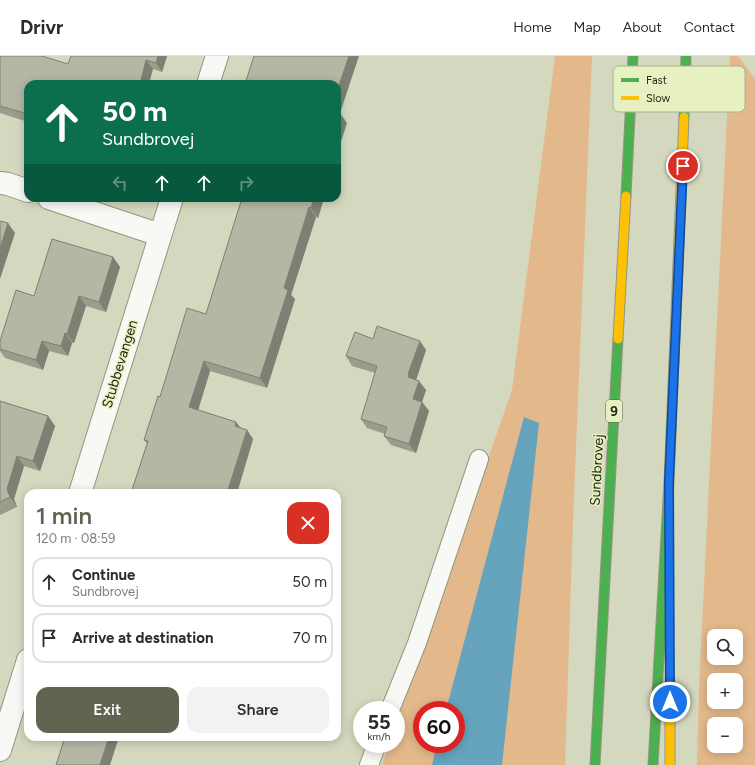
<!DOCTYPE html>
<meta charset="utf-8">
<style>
body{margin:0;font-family:Figtree,sans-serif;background:#f2f2f3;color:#2b2b33;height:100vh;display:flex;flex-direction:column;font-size:15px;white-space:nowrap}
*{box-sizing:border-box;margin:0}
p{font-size:13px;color:#7c7c81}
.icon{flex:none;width:22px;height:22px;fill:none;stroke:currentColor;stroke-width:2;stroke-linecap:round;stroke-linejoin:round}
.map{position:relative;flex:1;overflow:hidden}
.panel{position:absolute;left:24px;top:433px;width:317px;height:252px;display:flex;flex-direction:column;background:#fff;border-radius:12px;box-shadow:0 2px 10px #0003}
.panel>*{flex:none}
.banner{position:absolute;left:24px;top:24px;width:317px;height:122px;border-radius:12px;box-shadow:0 2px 10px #0003;background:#0b6e4f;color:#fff;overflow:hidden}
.controls{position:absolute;left:707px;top:573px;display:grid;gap:8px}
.controls a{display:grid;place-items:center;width:36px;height:36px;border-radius:8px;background:#fff;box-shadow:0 2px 10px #0003;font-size:20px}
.speed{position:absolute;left:353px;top:645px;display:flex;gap:8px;font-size:20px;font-weight:700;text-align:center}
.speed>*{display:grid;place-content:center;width:52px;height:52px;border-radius:50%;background:#fff;box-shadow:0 2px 10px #0003;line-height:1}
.speed small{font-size:10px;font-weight:400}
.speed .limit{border:6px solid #d22;background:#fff;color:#111}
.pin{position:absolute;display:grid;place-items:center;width:34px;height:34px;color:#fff;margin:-17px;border:2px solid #fff;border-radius:50%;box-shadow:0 1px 4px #0007}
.me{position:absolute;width:44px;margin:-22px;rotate:0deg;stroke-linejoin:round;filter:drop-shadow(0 0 3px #0008)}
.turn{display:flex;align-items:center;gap:14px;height:84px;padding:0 12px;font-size:18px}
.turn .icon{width:52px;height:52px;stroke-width:2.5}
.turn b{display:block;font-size:28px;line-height:34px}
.lanes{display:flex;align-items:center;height:38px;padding:0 12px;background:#0003;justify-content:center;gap:20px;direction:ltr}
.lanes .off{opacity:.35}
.round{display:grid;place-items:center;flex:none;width:42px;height:42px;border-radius:12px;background:#f2f2f3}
.headline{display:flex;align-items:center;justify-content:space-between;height:68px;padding:0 12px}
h1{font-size:24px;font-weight:600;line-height:30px;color:#616450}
.button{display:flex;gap:8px;margin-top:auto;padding:8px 12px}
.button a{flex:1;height:46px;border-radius:12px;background:#616450;color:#fff;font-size:16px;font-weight:600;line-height:46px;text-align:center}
.button a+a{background:#f2f2f3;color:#2b2b33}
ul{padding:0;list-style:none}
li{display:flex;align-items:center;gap:12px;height:50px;margin:0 8px 6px;padding:0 4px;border:2px solid #e1e1e2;border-radius:12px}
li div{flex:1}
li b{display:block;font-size:15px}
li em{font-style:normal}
header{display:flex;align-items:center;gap:24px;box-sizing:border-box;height:56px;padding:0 20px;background:#fff;border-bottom:1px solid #e1e1e2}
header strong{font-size:19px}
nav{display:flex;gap:22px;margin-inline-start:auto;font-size:14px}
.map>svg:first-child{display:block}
</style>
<header>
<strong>Drivr</strong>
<nav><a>Home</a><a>Map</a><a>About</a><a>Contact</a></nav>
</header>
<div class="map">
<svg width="755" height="709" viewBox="0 0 755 709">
<rect width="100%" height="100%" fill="#d3d8be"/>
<g fill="#e3b88b" fill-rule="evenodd">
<path d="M555,0H592L573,465L565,709H382L389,688H396V668L512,334ZM422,654H456V688H422Z"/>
<path d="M730,0H738L755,23V709H697L699,632ZM714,580H736V602H714ZM714,624H736V646H714ZM714,668H736V690H714Z"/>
</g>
<polygon fill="#66a4be" points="524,361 539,367 502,709 432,709 437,688 456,688 456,654 446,654"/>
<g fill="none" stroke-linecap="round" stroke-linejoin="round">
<g stroke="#939683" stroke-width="20">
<g id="lane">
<polyline points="390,654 417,587 479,403"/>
<polyline points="369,709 377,688"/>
</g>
</g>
<g stroke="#939683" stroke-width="24">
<g id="street">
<polyline points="208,28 217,0"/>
<polyline points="0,127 8,128 28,135"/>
<polyline points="49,142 160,179"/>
<polyline points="80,437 172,142"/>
<polyline points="0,694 28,604"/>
</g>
</g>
<g stroke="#939683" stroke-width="11">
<g id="fast">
<polyline points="684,61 686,0"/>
<polyline points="626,140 633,0"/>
<polyline points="595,709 618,283"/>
<polyline points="653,709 669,426 674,305"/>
</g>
</g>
<g stroke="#939683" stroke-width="11">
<g id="slow">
<polyline points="618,283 626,140"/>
<polyline points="674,305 684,61"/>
<polyline points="670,655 670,709"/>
</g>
</g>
<use href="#lane" stroke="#f8f9f5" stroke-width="18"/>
<use href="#street" stroke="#f8f9f5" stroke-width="22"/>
<use href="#fast" stroke="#4caf50" stroke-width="9"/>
<use href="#slow" stroke="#ffc107" stroke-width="9"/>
</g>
<g fill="#9a9d8c">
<polygon points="0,0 68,8 167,0 162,16 153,13 28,28 28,66 0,57"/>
<polygon points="242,142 324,142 318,162 316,161 291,239 295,243 267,332 210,315 198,354 236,366 241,372 247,374 253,383 237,437 131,437 147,388 144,384 160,341 206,258"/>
<polygon points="113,201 120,211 106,256 86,250 74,287 72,287 68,300 49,295 43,314 5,302 0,295 0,285 34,240"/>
<polygon points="426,294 416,324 426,334 422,346 429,355 416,397 391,389 384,380 385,378 367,372 361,363 375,317 352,310 346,300"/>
<polygon points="0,345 48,360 55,370 40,415 24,410 14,443 17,451 0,459"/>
</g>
<g fill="#7d8072">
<polygon points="158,0 167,0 162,16 156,7"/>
<polygon points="349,0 359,0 340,57 347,67 337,98 337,35"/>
<polygon points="146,4 153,13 149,28 140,28"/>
<polygon points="314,142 324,142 318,162 311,152"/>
<polygon points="309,151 316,161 291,239 295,243 267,332 260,322 284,232"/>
<polygon points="8,167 15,177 0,223 0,192"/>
<polygon points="113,201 120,211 106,256 99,246"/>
<polygon points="79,240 86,250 74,287 67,278"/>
<polygon points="65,277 72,287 68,300 61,290"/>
<polygon points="42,285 49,295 43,314 36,304"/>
<polygon points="420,285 426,294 415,327 408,321 408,318"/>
<polygon points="204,305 210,315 196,361 189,351"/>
<polygon points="419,325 426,334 420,352 413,343"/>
<polygon points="422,346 429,355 416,397 409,388"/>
<polygon points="48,360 55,370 40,415 33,405"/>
<polygon points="236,366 243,376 235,370"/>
<polygon points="247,374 253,383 237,437 227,437"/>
<polygon points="17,400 24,410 14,443 17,451 10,441 7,433"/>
<polygon points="109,681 119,681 110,709 100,709"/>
</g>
<g fill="#b3b7a3" stroke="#7d8072">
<polygon points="0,0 42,0 68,8 71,0 158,0 156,7 146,4 140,28 28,28 28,58 0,50"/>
<polygon points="254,0 349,0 337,35 337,28 245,28"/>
<polygon points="337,56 340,57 337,66"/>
<polygon points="242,142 314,142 311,152 309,151 284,232 288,234 260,322 204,305 189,351 236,366 235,370 247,374 227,437 131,437 148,385 144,384 158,340 160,341 187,252 206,258"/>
<polygon points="0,165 8,167 0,192"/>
<polygon points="52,183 113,201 99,246 79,240 67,278 65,277 61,290 42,285 36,304 0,293 0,285 16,234 34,240"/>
<polygon points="377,270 420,285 408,318 409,319 408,321 419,325 413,343 422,346 409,388 384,380 387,371 361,363 377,310 346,300 355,276 373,283"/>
<polygon points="0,345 48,360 33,405 17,400 7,433 10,441 0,446"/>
<polygon points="65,681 109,681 100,709 56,709"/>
</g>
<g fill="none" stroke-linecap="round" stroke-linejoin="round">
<g stroke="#114b97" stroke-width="10">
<polyline id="route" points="670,646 669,426 683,110"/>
</g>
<use href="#route" stroke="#1a73e8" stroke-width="7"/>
</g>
<g text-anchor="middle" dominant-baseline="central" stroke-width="3" stroke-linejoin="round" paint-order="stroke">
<rect fill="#e7f0c0" stroke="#5e6348" stroke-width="1" x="606" y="344" width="16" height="22" rx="3"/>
<g font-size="13" font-weight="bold" fill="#232614">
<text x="614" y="355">9</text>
</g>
<g font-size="14" fill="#232614" stroke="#e7f0c0">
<text transform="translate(120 308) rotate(-73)">Stubbevangen</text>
<text transform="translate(597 414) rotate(-87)">Sundbrovej</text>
</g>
</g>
<rect x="613" y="10" width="132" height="46" rx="6" fill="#e7f0c0" stroke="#acb38c" stroke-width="1"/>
<rect x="621" y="22" width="18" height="4" fill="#4caf50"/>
<rect x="621" y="40" width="18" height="4" fill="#ffc107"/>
<g font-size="11" fill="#232614">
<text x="646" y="28">Fast</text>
<text x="646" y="46">Slow</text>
</g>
</svg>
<div class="controls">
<a><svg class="icon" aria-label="search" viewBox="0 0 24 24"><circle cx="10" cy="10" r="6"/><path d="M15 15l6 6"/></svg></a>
<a>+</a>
<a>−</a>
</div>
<div class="speed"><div>55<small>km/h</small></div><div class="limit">60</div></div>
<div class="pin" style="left:683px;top:110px;background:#d93025"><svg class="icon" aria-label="arrive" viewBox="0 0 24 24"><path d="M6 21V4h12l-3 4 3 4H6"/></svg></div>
<svg class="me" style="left:670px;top:646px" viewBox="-20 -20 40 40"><circle r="17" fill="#1a73e8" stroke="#fff" stroke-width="3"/><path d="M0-11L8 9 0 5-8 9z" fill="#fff"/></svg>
<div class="banner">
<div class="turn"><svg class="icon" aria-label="ahead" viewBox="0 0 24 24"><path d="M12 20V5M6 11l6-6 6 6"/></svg><div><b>50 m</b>Sundbrovej</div></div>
<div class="lanes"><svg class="icon off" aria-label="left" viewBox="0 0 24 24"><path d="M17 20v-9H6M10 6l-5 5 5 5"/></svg><svg class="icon" aria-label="ahead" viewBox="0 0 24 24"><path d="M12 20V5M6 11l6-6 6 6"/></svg><svg class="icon" aria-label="ahead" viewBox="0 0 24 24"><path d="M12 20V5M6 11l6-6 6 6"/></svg><svg class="icon off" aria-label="right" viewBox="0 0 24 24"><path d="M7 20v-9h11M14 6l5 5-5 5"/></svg></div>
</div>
<section class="panel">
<div class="headline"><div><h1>1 min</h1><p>120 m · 08:59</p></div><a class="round" style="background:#d93025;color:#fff"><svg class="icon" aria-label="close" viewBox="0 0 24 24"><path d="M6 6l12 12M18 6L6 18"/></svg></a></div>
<ul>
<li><svg class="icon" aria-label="ahead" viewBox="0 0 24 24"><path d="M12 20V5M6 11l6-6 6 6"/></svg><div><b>Continue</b><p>Sundbrovej</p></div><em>50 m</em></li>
<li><svg class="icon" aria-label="arrive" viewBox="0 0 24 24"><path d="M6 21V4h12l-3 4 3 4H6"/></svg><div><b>Arrive at destination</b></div><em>70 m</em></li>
</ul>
<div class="button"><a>Exit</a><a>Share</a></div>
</section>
</div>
